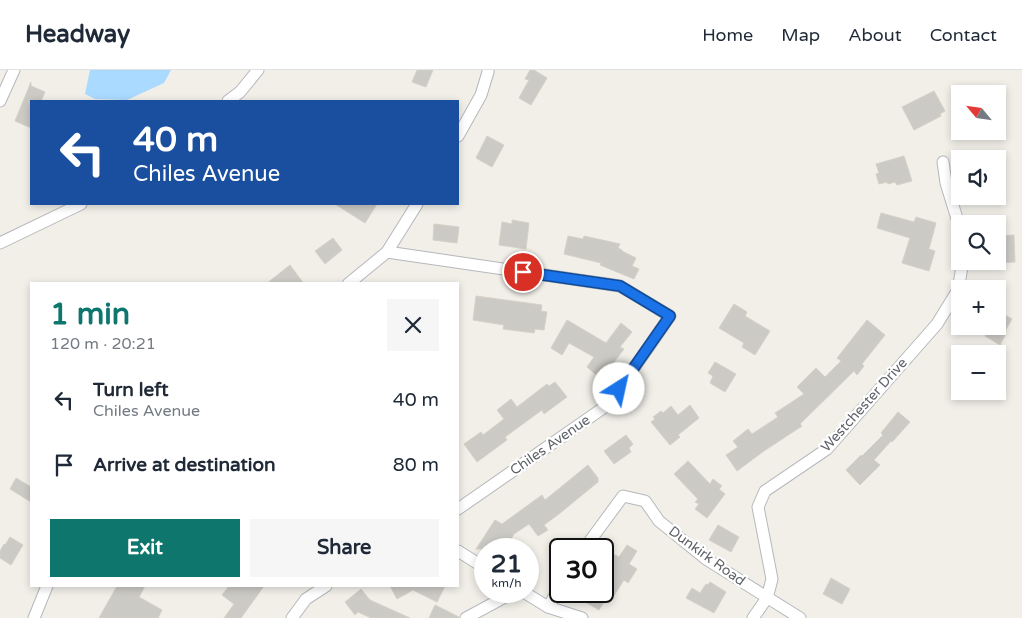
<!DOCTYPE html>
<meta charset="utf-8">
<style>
body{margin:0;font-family:"Varela Round",sans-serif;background:#f6f6f7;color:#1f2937;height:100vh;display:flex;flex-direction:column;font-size:19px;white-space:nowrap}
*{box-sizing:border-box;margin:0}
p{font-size:16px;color:#747a83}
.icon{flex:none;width:28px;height:28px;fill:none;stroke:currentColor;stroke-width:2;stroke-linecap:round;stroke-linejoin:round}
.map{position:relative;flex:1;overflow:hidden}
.drawer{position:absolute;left:30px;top:212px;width:429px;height:305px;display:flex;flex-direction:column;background:#fff;border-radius:0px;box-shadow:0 2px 8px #0003}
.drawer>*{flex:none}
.top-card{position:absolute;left:30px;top:30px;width:429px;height:105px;border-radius:0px;box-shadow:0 2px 8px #0003;background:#1a4fa0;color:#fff;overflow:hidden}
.needle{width:32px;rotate:299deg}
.buttons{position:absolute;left:951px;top:15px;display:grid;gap:10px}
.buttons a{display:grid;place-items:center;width:55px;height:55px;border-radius:0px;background:#fff;box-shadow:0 2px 8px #0003;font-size:25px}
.speed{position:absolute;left:474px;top:468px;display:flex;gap:10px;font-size:25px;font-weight:700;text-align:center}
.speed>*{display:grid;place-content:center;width:65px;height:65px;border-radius:50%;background:#fff;box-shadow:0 2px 8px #0003;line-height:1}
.speed small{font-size:12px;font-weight:400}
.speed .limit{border:2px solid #111;border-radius:8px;background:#fff;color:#111}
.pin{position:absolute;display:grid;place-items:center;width:42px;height:42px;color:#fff;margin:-21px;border:2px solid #fff;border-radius:50%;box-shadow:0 1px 5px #0007}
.me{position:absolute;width:55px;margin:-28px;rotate:35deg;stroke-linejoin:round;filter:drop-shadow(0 0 4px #0008)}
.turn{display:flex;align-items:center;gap:18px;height:105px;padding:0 20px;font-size:22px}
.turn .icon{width:65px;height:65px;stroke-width:2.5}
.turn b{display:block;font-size:35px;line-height:42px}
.round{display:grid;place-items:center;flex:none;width:52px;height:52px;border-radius:0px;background:#f6f6f7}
.overview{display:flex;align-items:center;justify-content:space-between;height:85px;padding:0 20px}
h1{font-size:30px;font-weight:700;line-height:38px;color:#0f766e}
.primary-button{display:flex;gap:10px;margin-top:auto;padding:10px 20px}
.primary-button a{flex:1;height:58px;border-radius:0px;background:#0f766e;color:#fff;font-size:20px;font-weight:700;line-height:58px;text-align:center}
.primary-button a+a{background:#f6f6f7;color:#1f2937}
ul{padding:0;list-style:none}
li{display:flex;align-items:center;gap:15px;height:65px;padding:0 20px}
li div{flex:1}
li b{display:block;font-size:19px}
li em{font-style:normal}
header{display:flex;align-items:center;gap:30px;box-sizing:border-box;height:70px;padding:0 25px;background:#fff;border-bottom:1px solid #e0e1e3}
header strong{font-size:24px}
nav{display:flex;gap:28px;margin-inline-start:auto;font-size:18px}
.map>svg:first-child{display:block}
</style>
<header>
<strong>Headway</strong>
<nav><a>Home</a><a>Map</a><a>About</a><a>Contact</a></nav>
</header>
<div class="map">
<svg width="1022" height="548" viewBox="0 0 1022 548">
<rect width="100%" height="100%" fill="#f1efe8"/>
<polygon fill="#aadaff" points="90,0 171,0 164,13 127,30 95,29 85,24"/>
<g fill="#cccac5" stroke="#d6d1c6">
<polygon points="417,0 433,0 426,17 412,12"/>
<polygon points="530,0 534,0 547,8 531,35 519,28 529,10 525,9"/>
<polygon points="31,12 31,16 45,22 41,31 31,31 31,58 15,51"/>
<polygon points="934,21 945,41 940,44 941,46 914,60 902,37"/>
<polygon points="487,66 504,75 492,97 476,88"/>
<polygon points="904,86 912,111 897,115 895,112 888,114 887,112 879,114 876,104 879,103 876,94"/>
<polygon points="335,134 377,134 365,153"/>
<polygon points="881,143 914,152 916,147 936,153 929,179 935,181 929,201 902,193 910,168 877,158"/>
<polygon points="512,150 529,153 526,179 499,175 502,152 512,154"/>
<polygon points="434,154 459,157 457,173 433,170"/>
<polygon points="1014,165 1015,192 998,193 998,166"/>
<polygon points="568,166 583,169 584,166 620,174 618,178 622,180 622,181 636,188 632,196 639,199 634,209 600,195 601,193 564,184"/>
<polygon points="333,168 342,180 325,194 315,181"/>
<polygon points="290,195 304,214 266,214"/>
<polygon points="476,226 542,235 541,241 547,242 544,260 535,259 534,263 503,259 504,255 473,250"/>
<polygon points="734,234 747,242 745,246 770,261 755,285 742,277 744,273 719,258"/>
<polygon points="998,241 1012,249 1004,263 1006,264 1000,275 985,266 991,256 998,256"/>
<polygon points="567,250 606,273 621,253 632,262 620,277 624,279 601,309 587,297 594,287 569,273 562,285 551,278"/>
<polygon points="867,250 885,265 862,294 864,296 857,305 854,301 800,354 802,356 764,381 737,401 726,385 738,377 733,371 748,359 752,364 778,347 775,343 804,324 797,317 816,298 825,307 841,291 837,288"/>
<polygon points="715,292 736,304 725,322 710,313 713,306 708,303"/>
<polygon points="555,312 567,327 544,344 542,340 505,367 507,370 477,392 464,374 481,362 483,365 504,349 497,340 511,329 517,337 547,314 549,316"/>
<polygon points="690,335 699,348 678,365 680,367 670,375 651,352 655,349 653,347 661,341 663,343 671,336 678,345"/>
<polygon points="898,342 910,352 892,372 891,371 874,390 880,395 860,415 846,400 861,385 862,386 883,365 881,363"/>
<polygon points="626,365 633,374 629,378 631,382 614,394 604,381"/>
<polygon points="688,391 710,414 713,409 722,416 719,419 725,424 707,448 695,439 699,434 695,432 698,429 674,404"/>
<polygon points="588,395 598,408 598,412 559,444 544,455 548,460 538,466 529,454 514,464 505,479 476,479 495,450 502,454 542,425 545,430"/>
<polygon points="16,408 31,417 31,432 10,419"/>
<polygon points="718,455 739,467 731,482 709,470"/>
<polygon points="10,467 23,475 11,495 0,488 0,481 4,474 5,475"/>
<polygon points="627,475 637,481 629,494 637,499 628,513 624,510 613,527 609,524 599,540 580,529 584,521 604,521 602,520 602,498 611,483 619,487"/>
<polygon points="831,508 850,519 842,534 823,524"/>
<polygon points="710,512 726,522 714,543 686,528 692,518 700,523 706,514 708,515"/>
<polygon points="117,516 145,516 139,527 162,540 158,548 99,548"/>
<polygon points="229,516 264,516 241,548 224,548 234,534 222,525"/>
<polygon points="390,516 445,516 437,532 413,520 397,529"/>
<polygon points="361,519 370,530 410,548 371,548 358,542 355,545 345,532"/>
<polygon points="435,535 459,547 459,548 429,548"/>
</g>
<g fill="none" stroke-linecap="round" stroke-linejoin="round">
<g stroke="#b5b8bc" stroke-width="13">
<g id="street">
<polyline points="0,31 14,0"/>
<polyline points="228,31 240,22 258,0"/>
<polyline points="458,66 481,25 488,2 488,0"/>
<polyline points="943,92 946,113 960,158"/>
<polyline points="0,173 81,134"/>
<polyline points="387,182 620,216 670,246 609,334 458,439"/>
<polyline points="348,214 387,182 417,134"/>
<polyline points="584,479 623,426 645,431 659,451 706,489 800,548"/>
<polyline points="458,481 485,498"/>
<polyline points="522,521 548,537 582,548"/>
<polyline points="548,537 560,517"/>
<polyline points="34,548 47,516"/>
<polyline points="292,548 306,529 326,516"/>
<polyline points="466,548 516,521"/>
<polyline points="753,548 767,528 772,509 758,437 765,421 827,379 937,254 958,220 963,191"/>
</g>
</g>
<use href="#street" stroke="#fff" stroke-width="11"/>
</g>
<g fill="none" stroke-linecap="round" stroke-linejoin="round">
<g stroke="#114b97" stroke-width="12">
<polyline id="route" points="523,202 620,216 670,246 619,319"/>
</g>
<use href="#route" stroke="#1a73e8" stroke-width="9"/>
</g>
<g text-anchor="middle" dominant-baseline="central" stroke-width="4.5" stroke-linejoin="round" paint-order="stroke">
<g font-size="14" fill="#5f6368" stroke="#fff">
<text transform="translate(864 335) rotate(-48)">Westchester Drive</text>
<text transform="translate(550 375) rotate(-35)">Chiles Avenue</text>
<text transform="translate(707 486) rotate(36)">Dunkirk Road</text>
</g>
</g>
</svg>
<div class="buttons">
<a><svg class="needle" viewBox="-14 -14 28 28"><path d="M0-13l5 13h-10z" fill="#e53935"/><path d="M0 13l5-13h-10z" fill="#747a83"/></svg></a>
<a><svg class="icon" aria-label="sound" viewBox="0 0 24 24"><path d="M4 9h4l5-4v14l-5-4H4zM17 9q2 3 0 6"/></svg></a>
<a><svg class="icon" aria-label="search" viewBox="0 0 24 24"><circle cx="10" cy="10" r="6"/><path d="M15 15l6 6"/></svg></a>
<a>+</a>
<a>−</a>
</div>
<div class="speed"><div>21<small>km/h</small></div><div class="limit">30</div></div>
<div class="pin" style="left:523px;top:202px;background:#d93025"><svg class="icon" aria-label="arrive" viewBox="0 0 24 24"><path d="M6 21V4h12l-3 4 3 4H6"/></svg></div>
<svg class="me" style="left:619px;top:319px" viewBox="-20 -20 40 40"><circle r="19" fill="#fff"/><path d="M0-13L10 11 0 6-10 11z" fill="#1a73e8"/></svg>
<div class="top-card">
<div class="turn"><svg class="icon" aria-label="left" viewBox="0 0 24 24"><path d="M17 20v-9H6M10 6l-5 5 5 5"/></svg><div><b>40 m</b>Chiles Avenue</div></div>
</div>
<section class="drawer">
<div class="overview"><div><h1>1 min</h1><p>120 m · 20:21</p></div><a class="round"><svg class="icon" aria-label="close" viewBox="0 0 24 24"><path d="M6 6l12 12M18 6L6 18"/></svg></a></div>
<ul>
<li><svg class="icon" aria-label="left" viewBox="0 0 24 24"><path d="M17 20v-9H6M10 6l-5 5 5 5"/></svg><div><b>Turn left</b><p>Chiles Avenue</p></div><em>40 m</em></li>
<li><svg class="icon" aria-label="arrive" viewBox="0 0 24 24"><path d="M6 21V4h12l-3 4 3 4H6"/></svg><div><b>Arrive at destination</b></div><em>80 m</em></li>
</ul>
<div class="primary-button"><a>Exit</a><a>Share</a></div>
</section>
</div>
